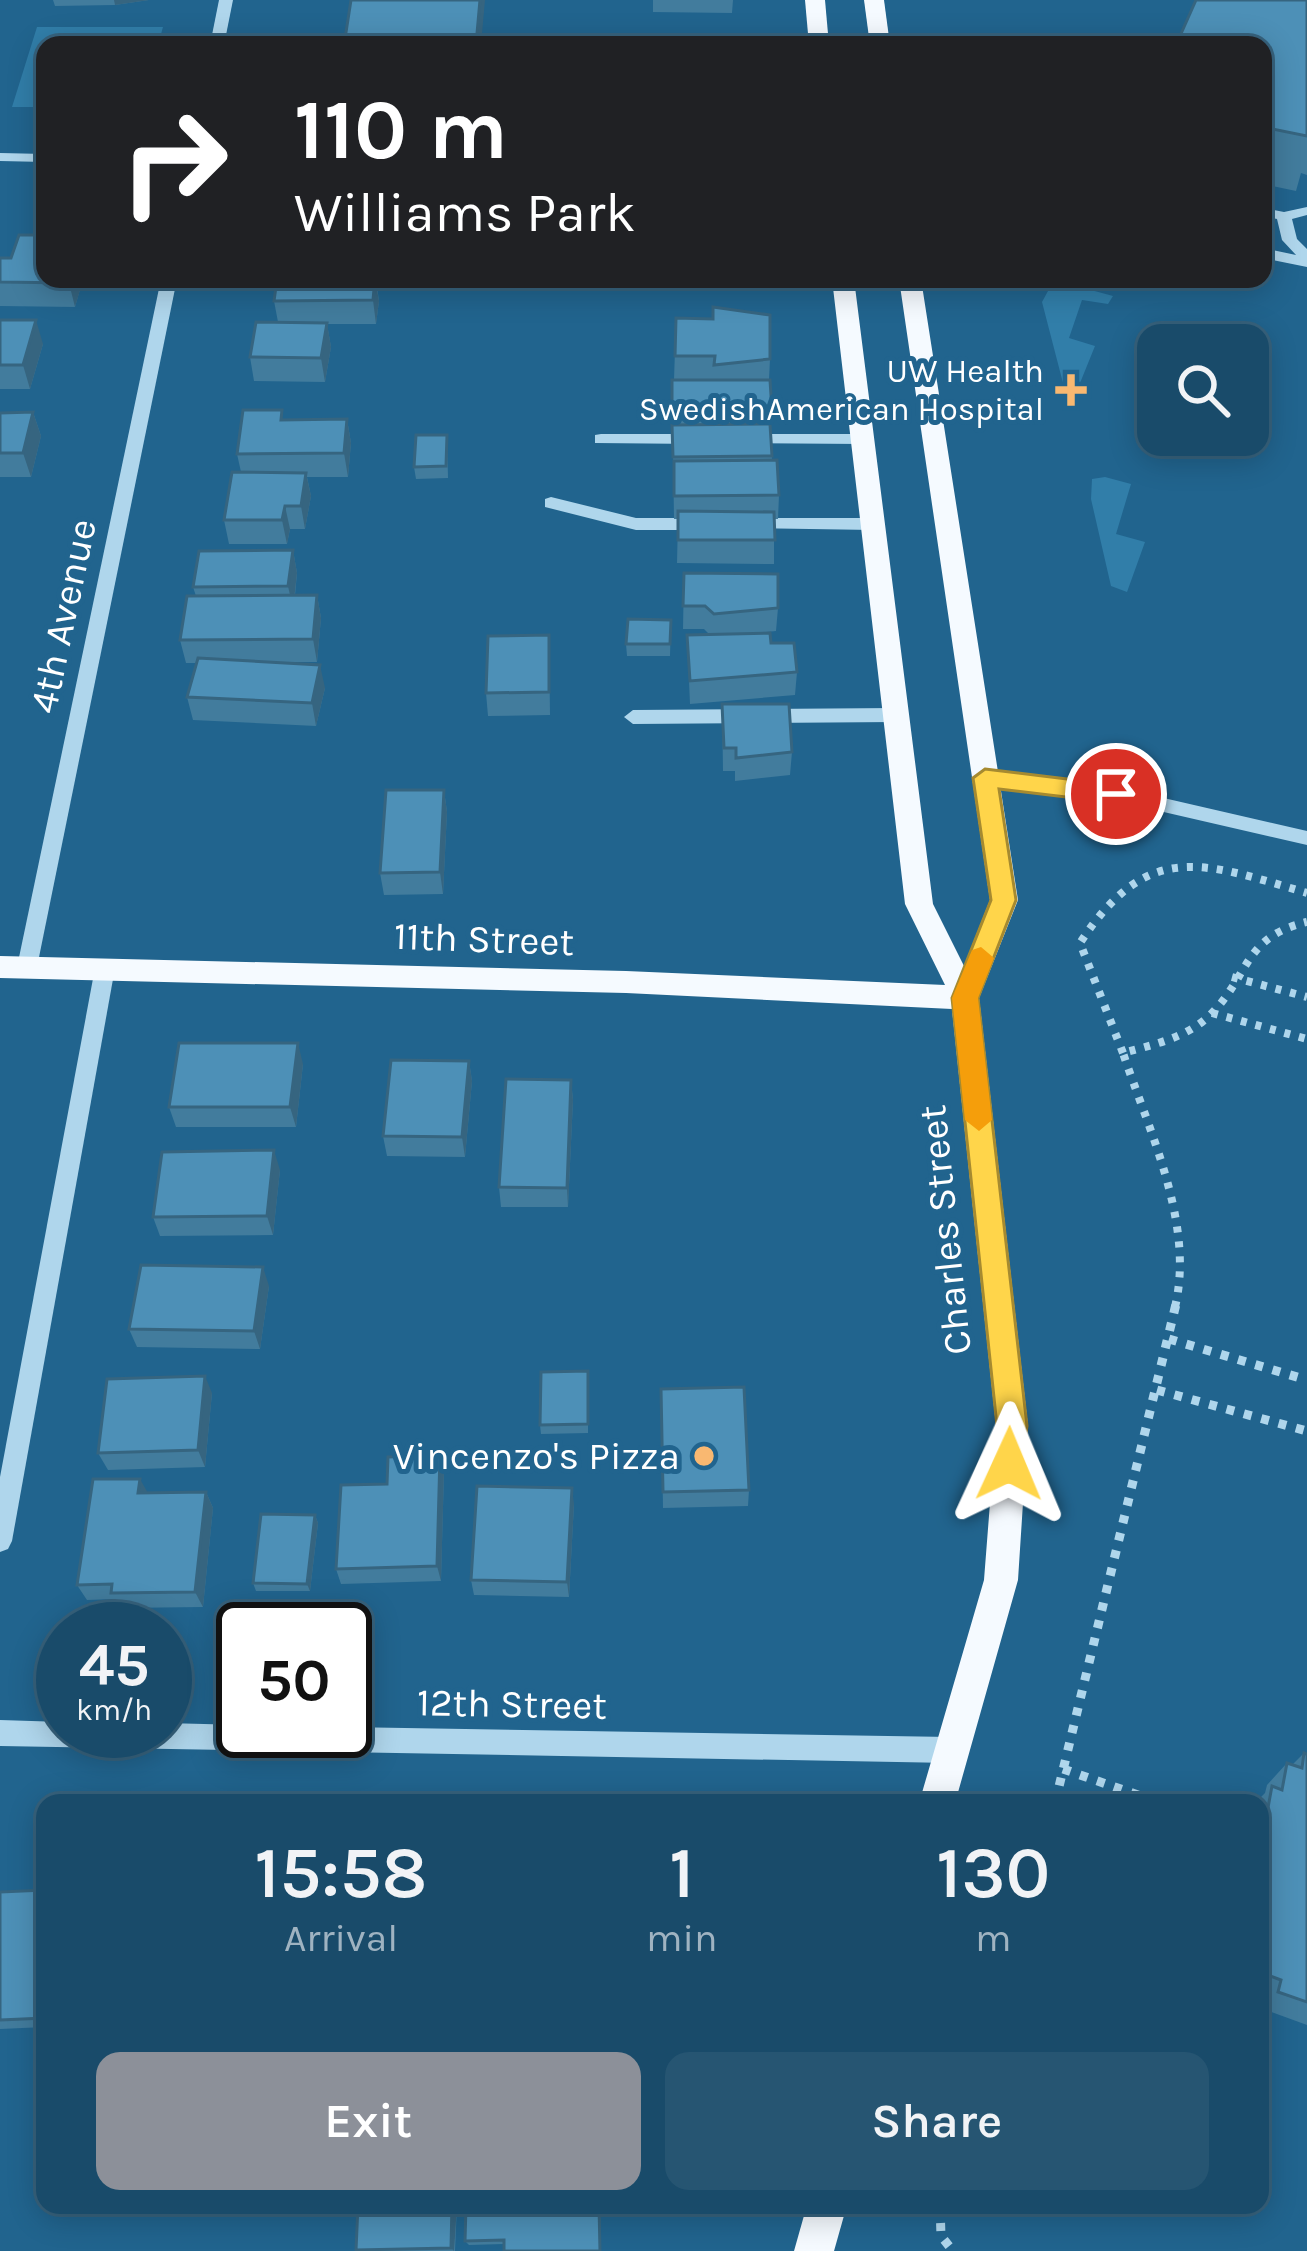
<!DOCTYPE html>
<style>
body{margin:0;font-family:Karla,sans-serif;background:#265572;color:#f1f3f6;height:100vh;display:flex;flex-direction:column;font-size:45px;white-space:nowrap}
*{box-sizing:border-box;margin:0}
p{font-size:39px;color:#9fb3c1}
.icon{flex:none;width:66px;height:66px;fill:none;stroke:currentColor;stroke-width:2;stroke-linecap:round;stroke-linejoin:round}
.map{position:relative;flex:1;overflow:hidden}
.side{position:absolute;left:36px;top:1794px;width:1233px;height:420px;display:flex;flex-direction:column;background:#194b6a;border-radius:24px;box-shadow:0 6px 30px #0003,0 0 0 3px #37637e}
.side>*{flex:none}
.hud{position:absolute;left:36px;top:36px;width:1236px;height:252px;border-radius:24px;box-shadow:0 6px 30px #0003,0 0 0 3px #37637e;background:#202124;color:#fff;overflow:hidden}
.fabs{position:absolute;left:1137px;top:324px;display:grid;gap:24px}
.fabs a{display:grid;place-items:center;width:132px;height:132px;border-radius:24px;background:#194b6a;box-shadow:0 6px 30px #0003,0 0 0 3px #37637e;font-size:60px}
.speed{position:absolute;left:36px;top:1602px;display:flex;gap:24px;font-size:60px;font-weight:700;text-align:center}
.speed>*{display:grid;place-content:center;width:156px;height:156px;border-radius:50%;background:#194b6a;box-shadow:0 6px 30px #0003,0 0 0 3px #37637e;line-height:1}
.speed small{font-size:30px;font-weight:400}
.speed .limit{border:6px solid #111;border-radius:18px;background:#fff;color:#111}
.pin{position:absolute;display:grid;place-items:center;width:102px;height:102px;color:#fff;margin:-51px;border:6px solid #fff;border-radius:50%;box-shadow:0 3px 12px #0007}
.me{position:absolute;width:132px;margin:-66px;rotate:1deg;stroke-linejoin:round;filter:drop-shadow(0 0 9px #0008)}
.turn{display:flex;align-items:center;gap:42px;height:252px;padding:0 60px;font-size:54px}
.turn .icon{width:156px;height:156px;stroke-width:2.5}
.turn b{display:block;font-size:84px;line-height:102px}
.eta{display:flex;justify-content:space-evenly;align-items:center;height:204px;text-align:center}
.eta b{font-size:72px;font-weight:600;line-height:84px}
.button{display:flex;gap:24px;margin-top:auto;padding:24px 60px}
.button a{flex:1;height:138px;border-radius:24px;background:#8c9099;color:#fff;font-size:48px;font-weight:600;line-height:138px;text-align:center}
.button a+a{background:#265572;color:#f1f3f6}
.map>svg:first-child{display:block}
</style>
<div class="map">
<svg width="1307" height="2251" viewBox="0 0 1307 2251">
<rect width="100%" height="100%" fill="#21648e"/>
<g fill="#317ea9">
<polygon points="37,27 163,27 158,45 45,45 45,107 12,107"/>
<polygon points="1054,280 1113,296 1108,304 1082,300 1069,338 1095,346 1078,388 1063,383 1042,302"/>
<polygon points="1105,477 1131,484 1116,534 1145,542 1127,592 1111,586 1091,499 1092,479"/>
</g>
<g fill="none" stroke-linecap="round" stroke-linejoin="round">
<g stroke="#afd6ec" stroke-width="8" stroke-dasharray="6 9" stroke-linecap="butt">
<polyline points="1232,977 1307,997"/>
<polyline points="1212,1013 1307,1039"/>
<path d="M1123,1053L1080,943C1148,838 1205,863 1307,893"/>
<path d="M1175,1307C1195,1224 1149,1131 1123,1053C1152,1045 1186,1038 1209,1016C1250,977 1242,937 1307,922"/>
</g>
<g stroke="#afd6ec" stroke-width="9" stroke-dasharray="8 10" stroke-linecap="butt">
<polyline points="1169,1339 1307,1380"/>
<polyline points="1157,1390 1307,1431"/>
<polyline points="1063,1769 1161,1803"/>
<polyline points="1055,1803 1176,1304"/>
<polyline points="940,2205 941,2236 953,2251"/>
</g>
<g fill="#afd6ec" fill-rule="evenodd">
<polygon points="219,0 233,0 224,45 210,45"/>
<polygon points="0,153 45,154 45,162 0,161"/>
<polygon points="1307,207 1307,215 1292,219 1297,239 1307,249 1307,267 1263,258 1263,248 1296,255 1282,240 1277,219 1263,216 1263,208 1284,212"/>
<polygon points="161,279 177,279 37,967 27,975 17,967"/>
<polygon points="601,434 699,434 707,439 699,444 595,443 595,435"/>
<polygon points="743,434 862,434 870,439 862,444 737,443 737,435"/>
<polygon points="551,497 636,518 704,518 712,524 704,530 636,530 545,507 545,499"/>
<polygon points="747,518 873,518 881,524 873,530 741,528 741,520"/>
<polygon points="896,708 905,715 896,722 633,724 624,717 633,710"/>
<polygon points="985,772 1116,787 1307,831 1307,845 1116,801 978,784 976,779"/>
<polygon points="105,960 115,968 12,1541 8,1549 0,1552 0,1477 95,968"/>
<polygon points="0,1720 63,1722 63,1731 165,1731 165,1723 243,1725 243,1731 345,1731 345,1727 951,1737 960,1741 964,1750 960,1759 951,1763 0,1746"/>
</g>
<g fill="#f5faff" fill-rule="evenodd">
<polygon points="805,0 825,0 829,45 809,45"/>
<polygon points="864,0 884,0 890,45 870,45"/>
<polygon points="832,279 854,279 933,904 964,966 990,900 899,279 921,279 1018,900 979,998 1028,1426 1018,1580 955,1803 919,1803 984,1580 996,1426 952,1009 626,993 0,978 0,956 626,971 945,985 905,904"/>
<polygon points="807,2205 847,2205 834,2251 794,2251"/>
</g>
</g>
<g fill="#427c9d">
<polygon points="53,0 149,0 115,5 55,6"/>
<polygon points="653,0 733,0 732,13 653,12"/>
<polygon points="1307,0 1307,175 1301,173 1296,191 1263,184 1263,45"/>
<polygon points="45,199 45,229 42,229 39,217"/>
<polygon points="0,258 45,279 83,279 75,307 0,306"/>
<polygon points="376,279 379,301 376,324 327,324 331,347 325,382 254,381 250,357 278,322 274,301"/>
<polygon points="676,318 770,359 769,380 772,460 779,495 778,519 774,519 774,564 677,563 678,519 674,519 672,380 674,380"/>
<polygon points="0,320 43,344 30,389 0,389"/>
<polygon points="33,412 41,436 31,477 0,477 0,413"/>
<polygon points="347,419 351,443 348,477 307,477 311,496 305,529 290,529 287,544 229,544 224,520 241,472 237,454 284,420"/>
<polygon points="447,435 448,478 416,479 414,467"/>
<polygon points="293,550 297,573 295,595 317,595 321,618 317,662 279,662 325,688 316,726 193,720 187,697 197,663 186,663 180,640 196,596 193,587"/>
<polygon points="684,573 778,608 776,631 746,634 771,643 797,672 795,695 690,704 687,635 710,635 704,629 683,629"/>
<polygon points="671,620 670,656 627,656 626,644"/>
<polygon points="549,635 550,715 488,716 486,693"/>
<polygon points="722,704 792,752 790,775 735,781 735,771 723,771"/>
<polygon points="444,790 447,812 443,894 384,895 380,873"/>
<polygon points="469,1061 472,1081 465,1157 387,1156 383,1136"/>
<polygon points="303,1064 296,1127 176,1127 169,1107"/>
<polygon points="571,1080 573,1100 568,1207 501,1207 499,1187"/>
<polygon points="280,1170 273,1235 160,1236 153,1217"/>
<polygon points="269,1286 260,1349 137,1347 129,1329"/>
<polygon points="588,1371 588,1433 541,1434 540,1425"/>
<polygon points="661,1389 749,1490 748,1506 663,1508"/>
<polygon points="212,1393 205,1467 108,1470 98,1453"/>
<polygon points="440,1455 444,1471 441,1581 341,1584 336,1569 387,1484"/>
<polygon points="206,1492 213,1508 203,1607 120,1608 115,1599 87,1600 77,1585 148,1493"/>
<polygon points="574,1504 569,1597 474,1595 471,1580"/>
<polygon points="315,1515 318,1523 310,1591 256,1591 253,1583"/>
<polygon points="1304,1753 1307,1754 1307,2025 1260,2008 1260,1803 1255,1803 1265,1793 1267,1785 1287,1763 1292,1765"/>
<polygon points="45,1890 45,2027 0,2029 0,1892"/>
<polygon points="358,2205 457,2205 455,2251 359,2251 356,2250"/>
<polygon points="466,2205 600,2205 601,2251 504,2244 469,2245 465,2241"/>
</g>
<g fill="#366580">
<polygon points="114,0 149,0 115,5"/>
<polygon points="480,0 485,0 481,45 476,45"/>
<polygon points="70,279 83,280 75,307 69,283"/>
<polygon points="375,279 379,301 376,324 373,300"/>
<polygon points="36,320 43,344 30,389 23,365"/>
<polygon points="327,323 331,347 325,382 321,358"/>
<polygon points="33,412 41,436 31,477 23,453"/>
<polygon points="347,419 351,443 348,477 344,453"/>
<polygon points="306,473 311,496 305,529 301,506"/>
<polygon points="285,506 290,529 287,544 282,520"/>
<polygon points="293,550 297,573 293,609 288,586"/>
<polygon points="317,595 321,618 317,662 313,639"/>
<polygon points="320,665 325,688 316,726 312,703"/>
<polygon points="444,790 447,812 443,894 440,872"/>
<polygon points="298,1043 303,1064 296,1127 290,1107"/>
<polygon points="469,1061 472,1081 465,1157 462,1137"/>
<polygon points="571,1080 573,1100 568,1207 567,1188"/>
<polygon points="274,1150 280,1170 273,1235 267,1216"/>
<polygon points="263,1267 269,1286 260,1349 254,1331"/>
<polygon points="205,1376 212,1393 205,1467 198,1450"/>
<polygon points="440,1455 444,1471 441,1581 437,1566"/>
<polygon points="140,1479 149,1495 138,1493"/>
<polygon points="572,1488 574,1504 569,1597 567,1582"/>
<polygon points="206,1492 213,1508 203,1607 195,1592"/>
<polygon points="315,1515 318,1523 310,1591 307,1584"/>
<polygon points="452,2205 457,2205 454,2251 451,2248"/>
</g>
<g fill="#4d90b7" stroke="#366580" stroke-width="3">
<polygon points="351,0 480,0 476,45 344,45"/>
<polygon points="1196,0 1307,0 1307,136 1263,127 1263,45 1176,45"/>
<polygon points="664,43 740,44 740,45 664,45"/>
<polygon points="45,199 45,217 39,217"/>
<polygon points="19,235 45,235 45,279 70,279 69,283 0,282 0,258 11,258"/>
<polygon points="277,279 375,279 373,300 274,301"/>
<polygon points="713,307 770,315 770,359 714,365 715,356 675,356 676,318 713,319"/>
<polygon points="0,320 36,320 23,365 0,365"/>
<polygon points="256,322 327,323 321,358 250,357"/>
<polygon points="672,380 770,380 772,411 672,411"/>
<polygon points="243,410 282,410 281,420 347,419 344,453 237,454"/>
<polygon points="33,412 23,453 0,453 0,413"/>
<polygon points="770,424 772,456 673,457 672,425"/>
<polygon points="416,435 447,435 446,466 414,467"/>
<polygon points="777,460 779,495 674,496 674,461"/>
<polygon points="232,472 306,473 301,506 285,506 282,520 224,520"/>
<polygon points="678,511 774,512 775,540 678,540"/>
<polygon points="293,550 288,586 193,587 199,551"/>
<polygon points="684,573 778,574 778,608 714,614 705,606 683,606"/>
<polygon points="317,595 313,639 180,640 187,596"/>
<polygon points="628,619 671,620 670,644 626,644"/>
<polygon points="770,633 771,643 794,643 797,672 690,681 687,635"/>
<polygon points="549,635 549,692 486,693 488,636"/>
<polygon points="198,658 320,665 312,703 187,697"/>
<polygon points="722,704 789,704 792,752 736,758 736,748 724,748"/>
<polygon points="386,790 444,790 440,872 380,873"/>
<polygon points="179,1043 298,1043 290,1107 169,1107"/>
<polygon points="391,1060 469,1061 462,1137 383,1136"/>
<polygon points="506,1079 571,1080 567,1188 499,1187"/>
<polygon points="274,1150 267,1216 153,1217 162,1152"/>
<polygon points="141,1265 263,1267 254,1331 129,1329"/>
<polygon points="588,1371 588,1424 540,1425 541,1372"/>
<polygon points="205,1376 198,1450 98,1453 107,1379"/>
<polygon points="744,1387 749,1490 663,1492 661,1389"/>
<polygon points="440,1455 437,1566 336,1569 341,1485 387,1484 388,1457"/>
<polygon points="93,1479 140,1479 138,1493 206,1492 195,1592 111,1593 112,1584 77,1585"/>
<polygon points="477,1486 572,1488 567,1582 471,1580"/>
<polygon points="261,1514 315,1515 307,1584 253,1583"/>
<polygon points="1304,1753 1307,1754 1307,2002 1278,1992 1281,1980 1260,1972 1260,1851 1272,1786 1282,1790 1287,1763 1302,1768"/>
<polygon points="45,1890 45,2018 0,2020 0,1892"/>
<polygon points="358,2205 452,2205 451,2248 356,2250"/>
<polygon points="466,2205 599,2205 600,2251 504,2251 504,2240 465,2241"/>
</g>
<polygon fill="#ffd54a" stroke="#a68a30" stroke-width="3" points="985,769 1116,785 1128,794 1116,803 999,789 1016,900 978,998 1027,1426 1020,1474 1009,1478 998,1474 997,1426 952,998 991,900 973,778"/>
<polygon fill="#f59e0b" points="981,947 994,958 978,998 992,1120 979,1131 965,1120 952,998 972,950"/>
<g fill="#f9b871" stroke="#21648e" stroke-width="4.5">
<path d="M1065 372h12v12h12v12h-12v12h-12v-12h-12v-12h12z"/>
<circle cx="704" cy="1456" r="12"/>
</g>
<g text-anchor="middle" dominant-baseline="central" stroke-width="10" stroke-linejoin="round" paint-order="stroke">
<g font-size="33" fill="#fff" stroke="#21648e" text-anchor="end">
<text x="1044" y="371">UW Health<tspan x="1044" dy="38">SwedishAmerican Hospital</tspan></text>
</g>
<g font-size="39" fill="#fff" stroke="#21648e">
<text transform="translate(63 616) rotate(-78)">4th Avenue</text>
<text transform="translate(484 939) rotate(2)">11th Street</text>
<text transform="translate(945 1230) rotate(-96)">Charles Street</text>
<text transform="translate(512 1704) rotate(1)">12th Street</text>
</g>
<g font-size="39" fill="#fff" stroke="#21648e" text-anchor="end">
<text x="680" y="1456">Vincenzo's Pizza</text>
</g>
</g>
</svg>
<div class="fabs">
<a><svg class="icon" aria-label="search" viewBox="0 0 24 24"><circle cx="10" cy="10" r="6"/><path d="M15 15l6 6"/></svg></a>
</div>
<div class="speed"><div>45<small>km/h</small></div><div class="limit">50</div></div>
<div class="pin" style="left:1116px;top:794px;background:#d93025"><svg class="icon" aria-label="arrive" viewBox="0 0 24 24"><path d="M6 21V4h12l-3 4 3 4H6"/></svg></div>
<svg class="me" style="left:1009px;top:1464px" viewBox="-20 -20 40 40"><path d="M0-17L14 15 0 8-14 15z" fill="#ffd54a" stroke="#fff" stroke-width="4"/></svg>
<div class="hud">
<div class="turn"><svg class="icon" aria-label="right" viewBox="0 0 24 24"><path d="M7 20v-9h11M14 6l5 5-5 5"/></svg><div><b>110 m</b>Williams Park</div></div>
</div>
<section class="side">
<div class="eta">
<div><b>15:58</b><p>Arrival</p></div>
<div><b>1</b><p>min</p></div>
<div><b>130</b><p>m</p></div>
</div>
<div class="button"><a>Exit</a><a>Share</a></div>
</section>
</div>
